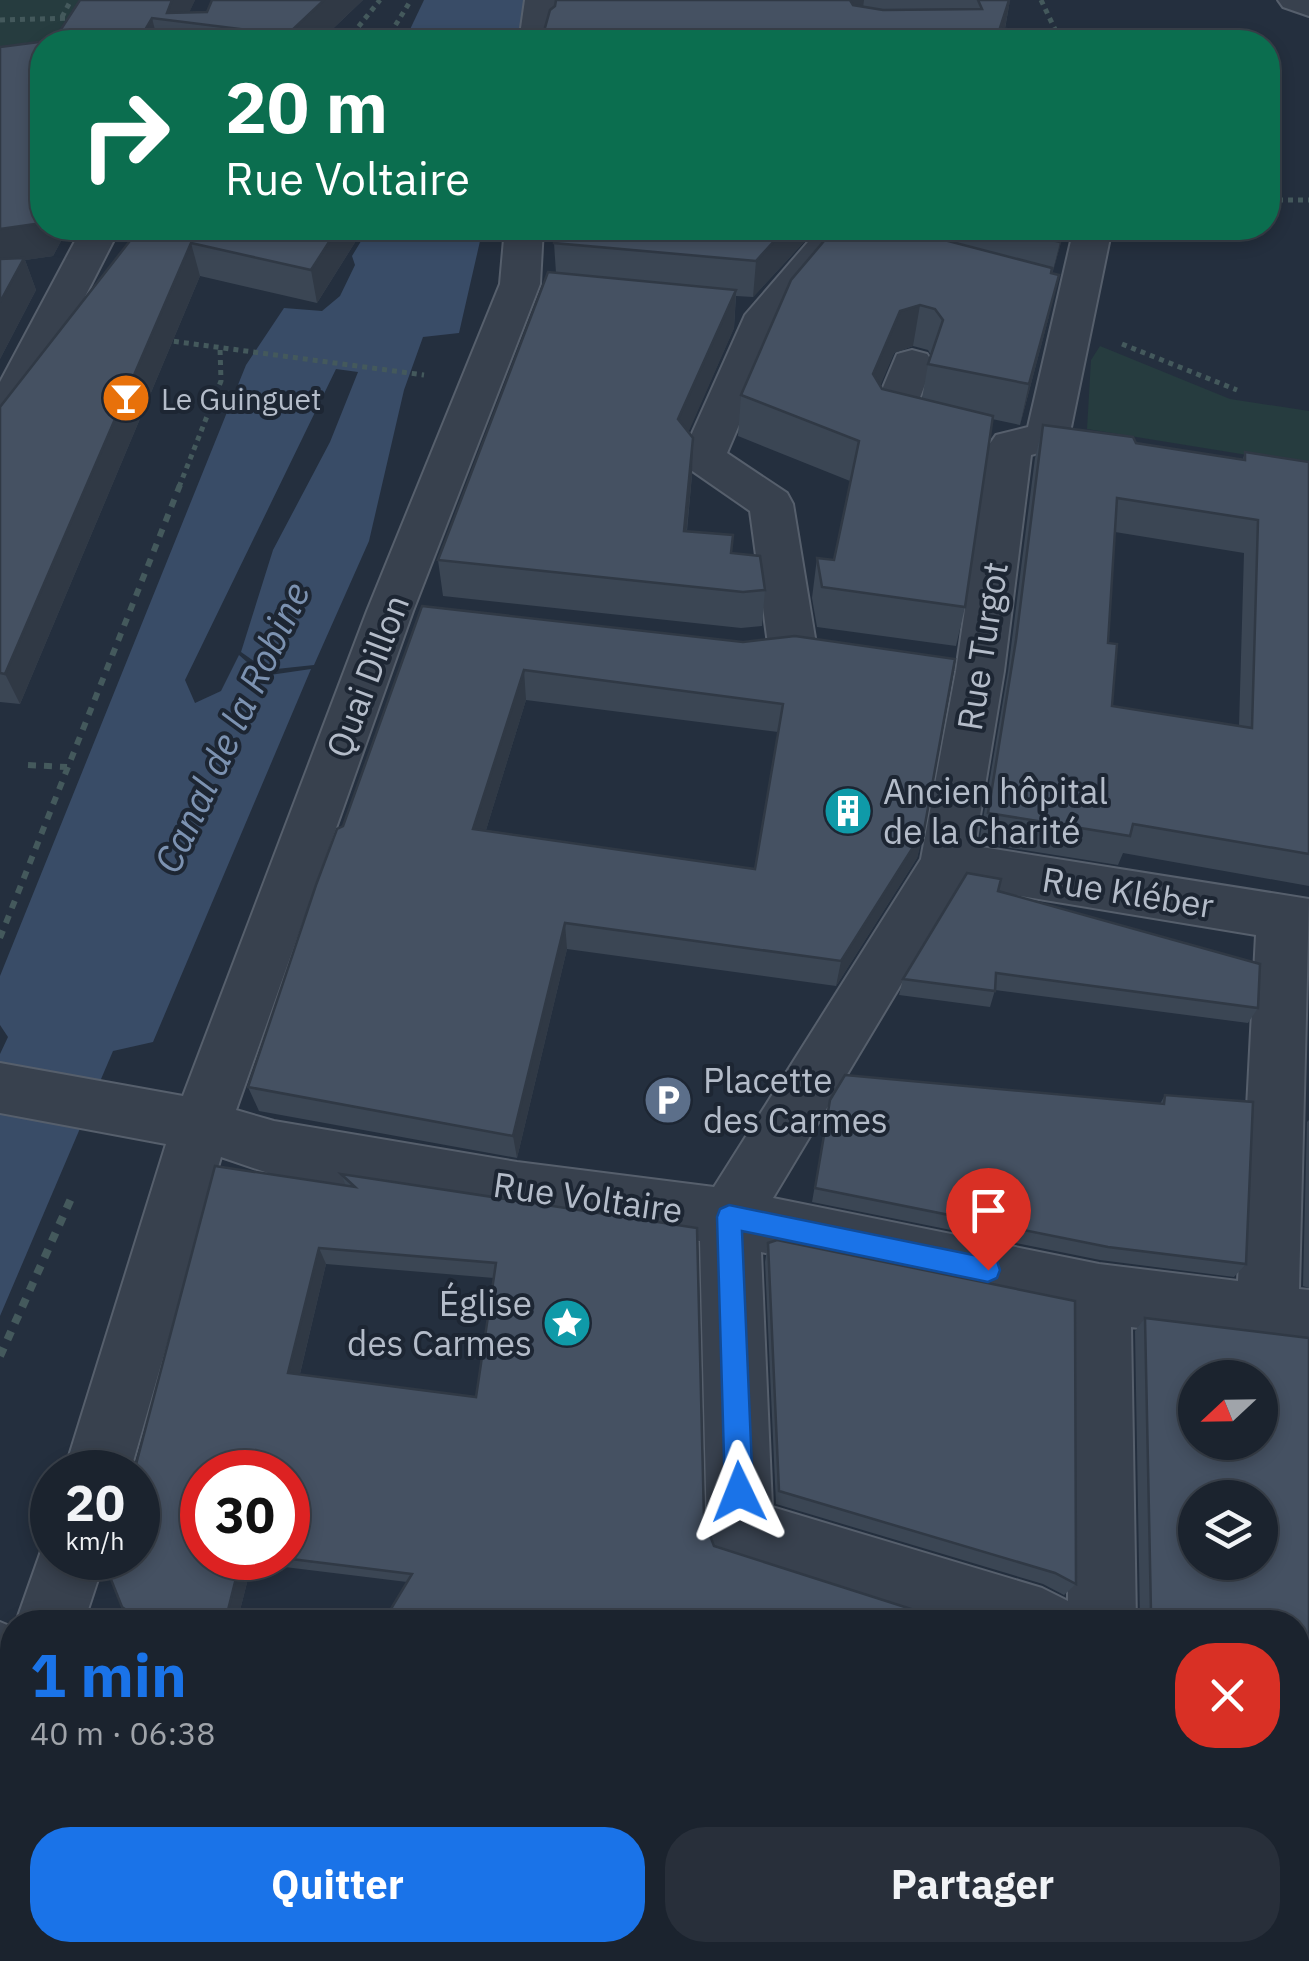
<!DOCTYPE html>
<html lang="fr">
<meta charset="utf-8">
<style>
body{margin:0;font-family:"IBM Plex Sans",sans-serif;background:#282f3a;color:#f1f3f6;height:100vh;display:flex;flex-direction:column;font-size:38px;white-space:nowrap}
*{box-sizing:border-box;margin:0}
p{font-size:32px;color:#a0a4aa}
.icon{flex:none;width:55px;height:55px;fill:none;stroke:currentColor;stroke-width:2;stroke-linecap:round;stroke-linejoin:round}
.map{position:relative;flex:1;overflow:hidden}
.side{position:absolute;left:0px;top:1610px;width:1310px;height:352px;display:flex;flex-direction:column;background:#1b232e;border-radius:40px 40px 0 0;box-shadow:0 5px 15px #0003,0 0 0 2px #39404a}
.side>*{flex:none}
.banner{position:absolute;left:30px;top:30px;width:1250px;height:210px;border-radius:40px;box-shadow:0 5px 15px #0003,0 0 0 2px #39404a;background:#0b6e4f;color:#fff;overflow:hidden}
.needle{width:65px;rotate:248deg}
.tools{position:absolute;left:1178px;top:1360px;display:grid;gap:20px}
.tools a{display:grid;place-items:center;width:100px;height:100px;border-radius:50%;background:#1b232e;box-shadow:0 5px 15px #0003,0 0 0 2px #39404a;font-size:50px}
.speed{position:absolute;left:30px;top:1450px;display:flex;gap:20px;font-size:50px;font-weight:700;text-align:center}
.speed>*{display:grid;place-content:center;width:130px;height:130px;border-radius:50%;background:#1b232e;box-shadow:0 5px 15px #0003,0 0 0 2px #39404a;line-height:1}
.speed small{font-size:25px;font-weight:400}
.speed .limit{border:15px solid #d22;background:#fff;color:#111}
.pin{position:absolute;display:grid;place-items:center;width:85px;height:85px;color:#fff;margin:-102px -42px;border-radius:50% 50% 50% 0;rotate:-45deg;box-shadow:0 0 10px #0007}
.pin .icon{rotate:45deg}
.me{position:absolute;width:110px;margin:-55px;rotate:358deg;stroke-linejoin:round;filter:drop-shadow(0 0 8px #0008)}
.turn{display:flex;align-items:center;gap:35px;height:210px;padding:0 30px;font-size:45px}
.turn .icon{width:130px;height:130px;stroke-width:2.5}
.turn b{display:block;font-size:70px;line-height:85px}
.round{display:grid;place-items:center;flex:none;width:105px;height:105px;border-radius:40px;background:#282f3a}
.head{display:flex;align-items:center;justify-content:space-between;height:170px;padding:0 30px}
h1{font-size:60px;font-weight:800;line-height:75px;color:#1a73e8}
.cta{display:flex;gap:20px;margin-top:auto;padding:20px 30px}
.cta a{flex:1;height:115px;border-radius:40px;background:#1a73e8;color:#fff;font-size:40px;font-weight:800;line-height:115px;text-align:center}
.cta a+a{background:#282f3a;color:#f1f3f6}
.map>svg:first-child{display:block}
</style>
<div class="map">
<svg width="1309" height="1961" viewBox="0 0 1309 1961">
<rect width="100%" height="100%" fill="#242f3e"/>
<g fill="#263c3f">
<polygon points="0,0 110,0 84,42 0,48"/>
<polygon points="1100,346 1230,399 1309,411 1309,465 1087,429 1091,360"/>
</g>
<g fill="#394c67">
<polygon points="424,0 527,0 520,42 404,42"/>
<polygon points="369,228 483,228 459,333 423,337 404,390 369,541 314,665 267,670 241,652 273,550 330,442 358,372 336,369 185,680 195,703 221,691 239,655 263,676 311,669 153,1042 113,1051 0,1316 0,1054 8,1037 0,1025 0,976 246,365 284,308 322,311 340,296 355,265 352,256"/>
</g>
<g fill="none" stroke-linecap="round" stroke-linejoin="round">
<g stroke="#565f6c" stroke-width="4">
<g id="street">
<polygon points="525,0 559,0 553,42 519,42"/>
<polygon points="1278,0 1309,0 1309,16 1283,7"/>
<polygon points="82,228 120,228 21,422 15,432 0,436 0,382"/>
<path d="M505,228H543L540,284L413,611L236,1110L274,1121L517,1162L714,1187L921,859L956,671L989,445L996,435L1028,427L1074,228H1112L1069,437L1062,447L1031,455L1004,671L975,846L1309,899L1299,1289L1309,1290V1350L1131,1327L1136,1622H930L716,1555L707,1531L700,1241L517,1216L274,1175L221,1157L130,1472H64L166,1144L0,1113V1063L183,1096L367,611L500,284ZM960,886L1256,935L1238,1281L1099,1264L773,1198ZM761,1252L1068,1316V1601L1042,1588L772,1507Z"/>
<polygon points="820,228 859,228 784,319 727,453 787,493 793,504 816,644 809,656 792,662 775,656 768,644 750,511 688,468 681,458 745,315"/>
<path d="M912,350L927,354L933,363L916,408L955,418L962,428L955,438C930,445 902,433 877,426L871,416L897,354Z"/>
<polygon points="52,1532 52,1558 105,1558 84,1622 16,1622 47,1534"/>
<polygon points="0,1622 12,1627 12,1698 0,1693"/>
<polygon points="1298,1728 1309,1731 1309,1864 1298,1859"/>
<polygon points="1098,1950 1174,1950 1171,1961 1095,1961"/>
</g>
</g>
<g stroke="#565f6c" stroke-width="4">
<g id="secondary">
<polygon points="0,1747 12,1752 12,1845 0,1841"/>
<polygon points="12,1944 12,1950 86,1950 86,1961 10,1961"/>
<polygon points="323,1950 411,1950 415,1961 328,1961"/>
</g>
</g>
<g stroke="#44595c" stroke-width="5" stroke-dasharray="5 5" stroke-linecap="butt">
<polyline points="1041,0 1061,42"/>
<polyline points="62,17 71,0"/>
<polyline points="0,20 76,18"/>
<polyline points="346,42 380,0"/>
<polyline points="385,42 411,0"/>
<polyline points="1268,200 1309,200"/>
<polyline points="164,340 424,375"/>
<polyline points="1122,344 1237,390"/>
<polyline points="179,487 221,381 220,348"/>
</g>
<g stroke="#44595c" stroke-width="6" stroke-dasharray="8 8" stroke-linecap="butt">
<polyline points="28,765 67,767"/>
<polyline points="0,938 180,485"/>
</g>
<g stroke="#44595c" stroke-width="8" stroke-dasharray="9 9" stroke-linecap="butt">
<polyline points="0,1356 74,1192"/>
<polyline points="159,1961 161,1950"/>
</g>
<use href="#street" fill="#38414e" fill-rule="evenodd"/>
<use href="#secondary" fill="#465061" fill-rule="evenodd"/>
</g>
<g fill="#3b4654" fill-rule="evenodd">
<polygon points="80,0 195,0 189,12 207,12 212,0 363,0 319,42 42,42 42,228 68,228 53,256 25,260 36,290 0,359 0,47 54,40"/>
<polygon points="556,0 1010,0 1005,29 555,6"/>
<polygon points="140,228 364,228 317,303 200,276 20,704 0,702 0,407"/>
<polygon points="817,228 753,297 736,296 734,328 688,432 692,475 687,531 732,553 765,590 762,626 741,628 443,596 438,560 556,273 554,243"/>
<path d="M835,228H1065L1052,274L1049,316L1020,425L992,419L965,607L956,646L817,627L812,598L817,558L834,560L850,481L738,436L741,395ZM913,346L928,350L931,355L928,364L922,399L882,389L880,385L894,353Z"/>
<path d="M1043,425L1136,443L1243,459L1245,452L1309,462V886L1123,853L1118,865L979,843L1008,671L1035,458ZM1115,532L1244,553L1239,726L1112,706L1108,643Z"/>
<path d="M422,606L743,642L924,830L917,858L836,986L567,949L517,1158L259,1111L248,1087ZM526,700L778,732L755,869L486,830Z"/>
<polygon points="998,891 1258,1008 1248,1023 995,990 990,1007 899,995 903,979"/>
<polygon points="1165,1095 1246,1264 1234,1277 1100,1260 812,1202 830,1100 1160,1104"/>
<polygon points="1309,1120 1309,1288 1303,1286 1307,1122"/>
<path d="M341,1174L697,1228L383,1622L407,1582L252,1563L237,1622H143L346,1186ZM326,1264L494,1278L476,1397L300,1374ZM288,1472V1558H202Z"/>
<polygon points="768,1243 1076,1584 1064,1595 1043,1584 776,1504 765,1262"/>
<polygon points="1145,1318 1309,1338 1309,1706 1298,1704 1298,1622 1149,1622 1140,1620 1135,1331"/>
<polygon points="1176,1950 1298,1950 1309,1961 1172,1961"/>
</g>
<g fill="#303945">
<polygon points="172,0 195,0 185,22 167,13"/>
<polygon points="324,0 363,0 319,42 288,42 287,35"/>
<polygon points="844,0 864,0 862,16"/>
<polygon points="1010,0 1004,33 1000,28"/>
<polygon points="152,18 158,42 138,42"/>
<polygon points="42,223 42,228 68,228 53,256 25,260 36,290 0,359 0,229"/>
<polygon points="338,228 364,228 317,303 311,270"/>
<polygon points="786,228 817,228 753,297 756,261"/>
<polygon points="1064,228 1065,228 1051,279 1060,242"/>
<polygon points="191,243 200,276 20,704 5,674"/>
<polygon points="1059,275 1049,316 1020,425 1029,384"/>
<polygon points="736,290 734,328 678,456 678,419"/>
<polygon points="920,305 913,346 894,353 868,415 873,374 900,311"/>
<polygon points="693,438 692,475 683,568 684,531"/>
<polygon points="524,670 526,700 478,856 473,829"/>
<polygon points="924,830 917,858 836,986 841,961"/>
<polygon points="565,923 567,949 517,1158 513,1136"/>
<polygon points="319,1248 326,1264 297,1386 288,1373"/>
<polygon points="241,1558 247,1558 252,1563 237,1622 225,1622"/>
</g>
<g fill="#455162" stroke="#303945" stroke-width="2.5" fill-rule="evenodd">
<polygon points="80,0 172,0 167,13 207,12 212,0 324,0 287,35 152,18 138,42 42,42 42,223 0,229 0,47 54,40"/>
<polygon points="556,0 850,0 853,5 883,10 982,9 978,0 1009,0 1000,28 1093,42 541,42 550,10 555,6"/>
<polygon points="140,228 338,228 311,270 191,243 5,674 0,673 0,407"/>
<polygon points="554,228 786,228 756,261 554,243"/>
<polygon points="835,228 898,228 1052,268 1051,273 1059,275 1029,384 928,364 943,320 935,309 920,305 900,311 873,374 882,389 993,416 965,607 822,587 817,558 834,560 859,441 741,395 791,280"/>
<polygon points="1003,228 1064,228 1060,242"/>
<polygon points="24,258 0,302 0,259"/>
<polygon points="548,272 736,290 678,419 693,438 684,531 733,535 731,553 760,556 765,590 743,592 438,560"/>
<path d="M1043,425L1133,437L1136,443L1245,460V452L1309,462V854L1133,824L1130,836L988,813L1016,640ZM1117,498L1258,520L1252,728L1112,706L1117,644L1108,643Z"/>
<path d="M422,606L743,642L795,636L955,659L924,830L841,961L565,923L513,1136L248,1087L316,885L337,829L343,826ZM524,670L783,704L755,869L473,829Z"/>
<polygon points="967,873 1001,879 998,891 1260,964 1258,1008 996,973 995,991 903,979"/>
<polygon points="845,1075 1164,1104 1165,1095 1253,1102 1246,1264 1108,1247 815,1188 830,1100"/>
<path d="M215,1166L355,1187L341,1174L697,1228L704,1520L714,1546L936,1617H1072L1073,1622H383L412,1574L283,1558H288V1472H202V1558H241L225,1622H143L122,1607L108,1572L111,1558H138V1472H134ZM319,1248L496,1263L476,1397L288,1373Z"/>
<polygon points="777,1240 1075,1301 1076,1584 1055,1573 779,1491 768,1243"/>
<path d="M1145,1318L1309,1338V1696L1298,1694V1622H1200L1151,1612ZM1195,1378H1260V1442H1195ZM1195,1498H1260V1562H1195Z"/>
<polygon points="1298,1908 1309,1918 1309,1961 1187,1961 1191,1950 1298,1950"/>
<polygon points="614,1950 1108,1950 1104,1960 1105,1961 631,1961"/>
</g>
<polygon fill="#1a73e8" stroke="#114b97" stroke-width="2.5" points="729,1205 988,1258 997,1261 1000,1270 997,1278 988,1282 742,1231 753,1492 749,1501 739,1505 729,1501 725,1492 717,1217 720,1209"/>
<defs>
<g id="bar-disc" transform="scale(2.5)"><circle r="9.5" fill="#e8710a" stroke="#1d2633"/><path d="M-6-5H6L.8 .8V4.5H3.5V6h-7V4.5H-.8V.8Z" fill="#fff"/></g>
<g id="building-disc" transform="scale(2.5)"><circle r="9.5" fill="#0f9aa8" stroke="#1d2633"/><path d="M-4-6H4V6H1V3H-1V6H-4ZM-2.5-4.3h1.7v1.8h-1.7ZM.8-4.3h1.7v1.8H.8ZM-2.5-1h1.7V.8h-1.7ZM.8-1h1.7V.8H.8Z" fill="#fff"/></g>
<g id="parking-disc" transform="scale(2.5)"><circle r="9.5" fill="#5c6f8a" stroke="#1d2633"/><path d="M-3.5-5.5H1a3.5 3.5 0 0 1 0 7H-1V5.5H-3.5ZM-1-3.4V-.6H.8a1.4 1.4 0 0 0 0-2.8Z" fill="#fff"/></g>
<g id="sight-disc" transform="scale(2.5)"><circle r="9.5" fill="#0f9aa8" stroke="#1d2633"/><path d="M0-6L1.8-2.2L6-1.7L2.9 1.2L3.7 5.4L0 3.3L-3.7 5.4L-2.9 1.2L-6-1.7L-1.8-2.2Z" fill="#fff"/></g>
</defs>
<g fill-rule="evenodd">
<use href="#bar-disc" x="126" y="398"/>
<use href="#building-disc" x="848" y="811"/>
<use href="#parking-disc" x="668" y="1100"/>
<use href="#sight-disc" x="567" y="1323"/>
</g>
<g text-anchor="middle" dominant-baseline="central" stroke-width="8" stroke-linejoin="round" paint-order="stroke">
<g font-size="30" fill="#b4bcc9" stroke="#1d2633" text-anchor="start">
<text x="161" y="398">Le Guinguet</text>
</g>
<g font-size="35" fill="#b4bcc9" stroke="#1d2633">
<text transform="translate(982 646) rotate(-81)">Rue Turgot</text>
<text transform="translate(367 676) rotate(-69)">Quai Dillon</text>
<text transform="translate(1128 892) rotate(9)">Rue Kléber</text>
<text transform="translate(588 1197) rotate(8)">Rue Voltaire</text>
</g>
<g font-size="35" fill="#b4bcc9" stroke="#1d2633" text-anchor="start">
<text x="883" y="791">Ancien hôpital<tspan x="883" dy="40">de la Charité</tspan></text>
<text x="703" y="1080">Placette<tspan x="703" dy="40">des Carmes</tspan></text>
<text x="532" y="1303" text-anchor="end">Église<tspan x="532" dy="40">des Carmes</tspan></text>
</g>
<g font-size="38" font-style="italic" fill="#7c92b1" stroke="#1d2633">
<text transform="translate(231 727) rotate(-65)">Canal de la Robine</text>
</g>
</g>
</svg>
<div class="tools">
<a><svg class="needle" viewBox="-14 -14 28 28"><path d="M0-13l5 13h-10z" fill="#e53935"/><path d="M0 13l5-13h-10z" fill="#a0a4aa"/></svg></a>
<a><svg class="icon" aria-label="layers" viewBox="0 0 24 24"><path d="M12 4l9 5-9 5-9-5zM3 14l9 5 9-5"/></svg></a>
</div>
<div class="speed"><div>20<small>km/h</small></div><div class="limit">30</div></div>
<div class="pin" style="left:988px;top:1270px;background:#d93025"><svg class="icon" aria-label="arrive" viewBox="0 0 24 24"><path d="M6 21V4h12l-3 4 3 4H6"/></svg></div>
<svg class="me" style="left:739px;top:1492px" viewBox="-20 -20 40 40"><path d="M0-17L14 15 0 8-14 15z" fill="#1a73e8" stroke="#fff" stroke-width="4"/></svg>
<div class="banner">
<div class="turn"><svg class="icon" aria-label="right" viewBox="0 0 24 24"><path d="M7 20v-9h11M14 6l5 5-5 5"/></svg><div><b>20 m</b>Rue Voltaire</div></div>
</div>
<section class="side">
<div class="head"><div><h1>1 min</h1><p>40 m · 06:38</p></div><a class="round" style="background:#d93025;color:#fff"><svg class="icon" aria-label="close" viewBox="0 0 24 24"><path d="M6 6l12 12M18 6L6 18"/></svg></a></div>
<div class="cta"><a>Quitter</a><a>Partager</a></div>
</section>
</div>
